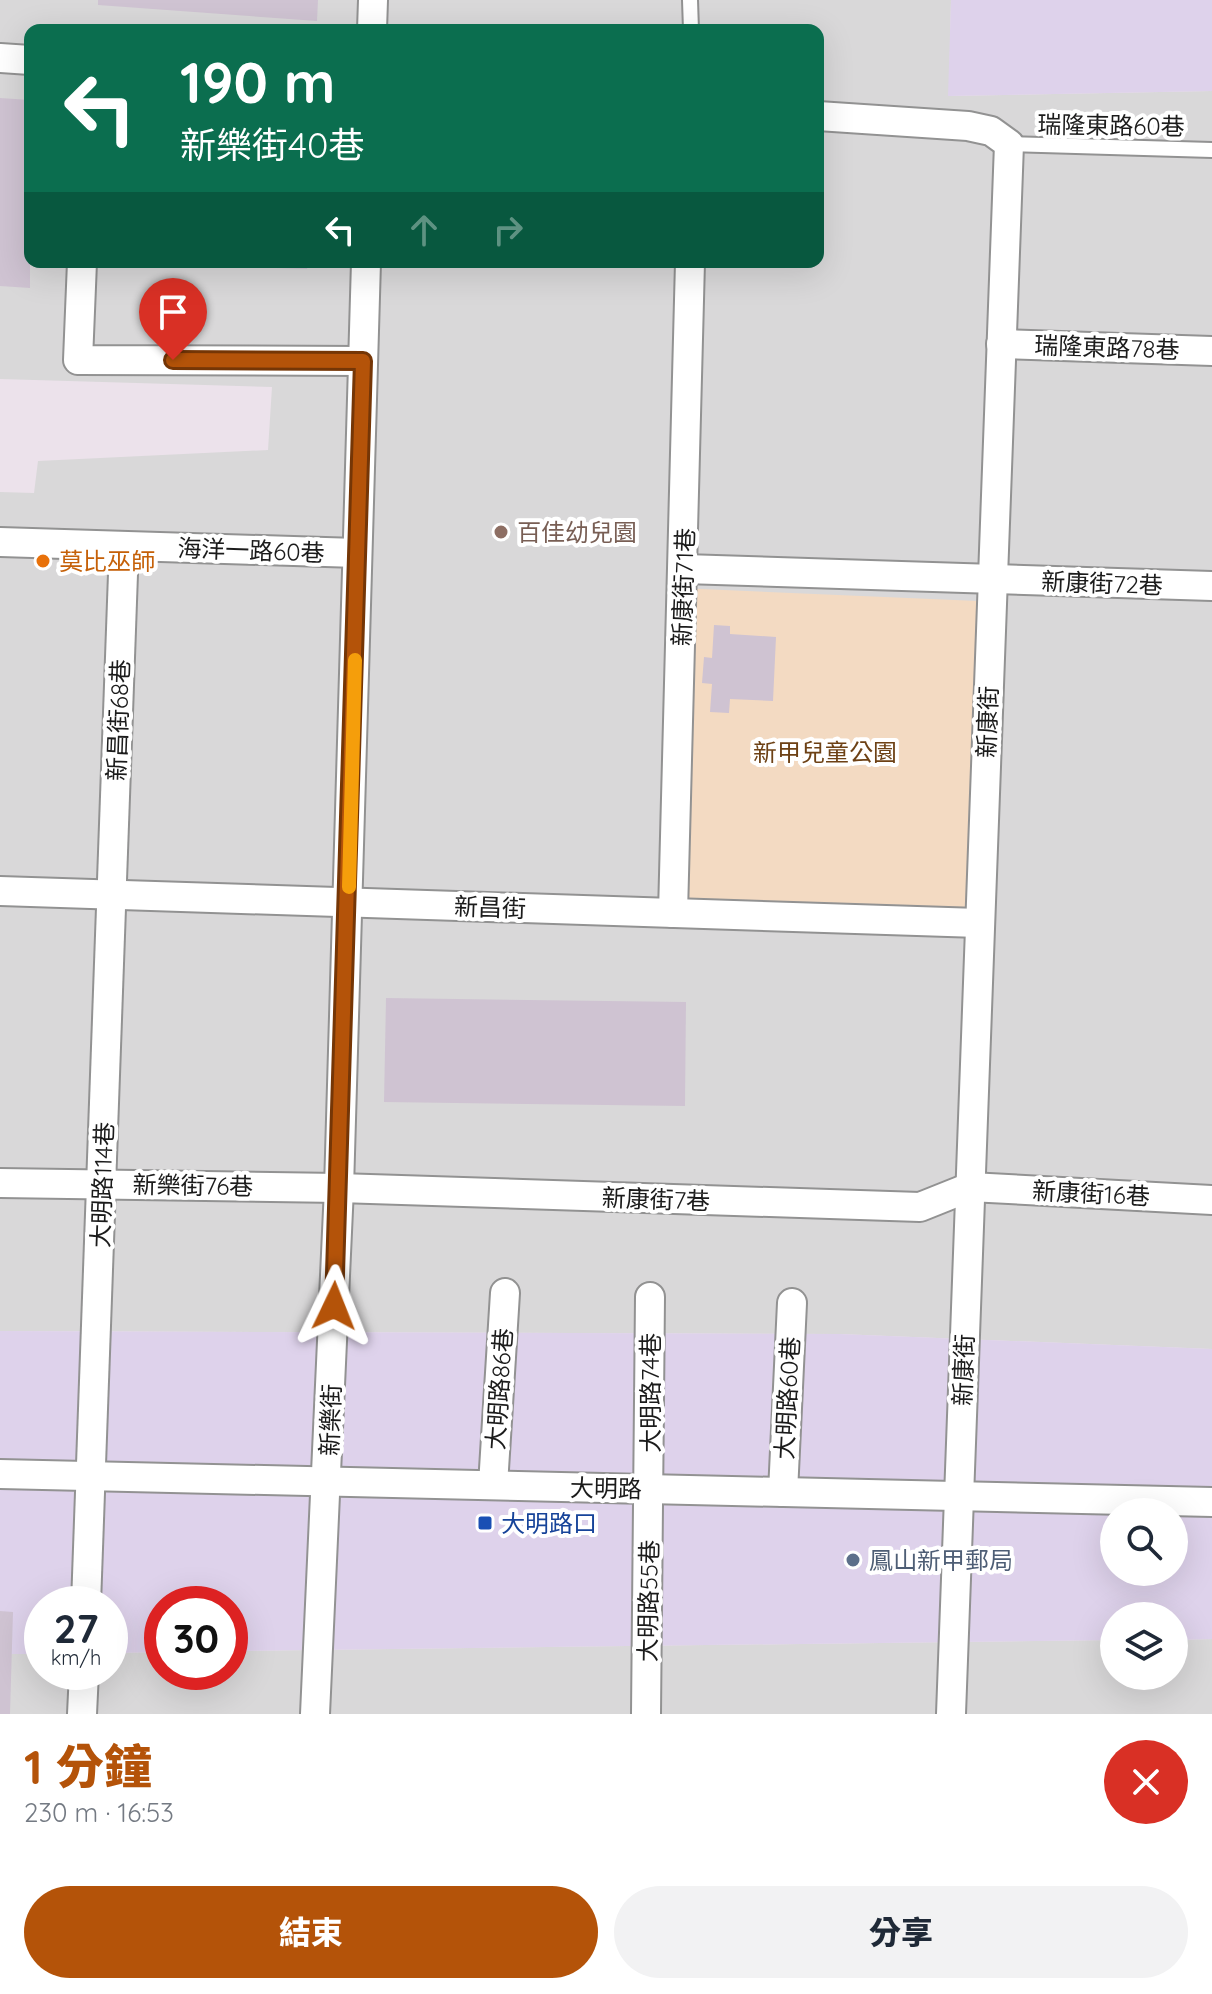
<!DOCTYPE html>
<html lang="zh-TW">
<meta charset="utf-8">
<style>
body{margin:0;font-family:Quicksand,"Noto Sans TC",sans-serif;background:#f2f2f3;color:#1f2937;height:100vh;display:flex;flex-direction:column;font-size:30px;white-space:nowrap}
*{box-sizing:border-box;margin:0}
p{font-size:26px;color:#747a83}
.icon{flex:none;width:44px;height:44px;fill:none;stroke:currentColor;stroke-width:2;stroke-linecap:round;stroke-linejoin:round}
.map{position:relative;height:1714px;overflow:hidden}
.sheet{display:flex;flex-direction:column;background:#fff;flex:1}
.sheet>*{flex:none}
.hud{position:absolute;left:24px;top:24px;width:800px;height:244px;border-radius:16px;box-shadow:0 8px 32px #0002;background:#0b6e4f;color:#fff;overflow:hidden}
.buttons{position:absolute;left:1100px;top:1498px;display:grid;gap:16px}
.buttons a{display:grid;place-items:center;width:88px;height:88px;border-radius:50%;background:#fff;box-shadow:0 8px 32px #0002;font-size:40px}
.speed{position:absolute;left:24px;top:1586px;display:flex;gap:16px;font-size:40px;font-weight:700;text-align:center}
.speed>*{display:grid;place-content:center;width:104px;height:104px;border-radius:50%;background:#fff;box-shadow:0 8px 32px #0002;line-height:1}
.speed small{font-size:20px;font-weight:400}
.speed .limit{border:12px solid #d22;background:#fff;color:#111}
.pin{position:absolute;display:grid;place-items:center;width:68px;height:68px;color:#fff;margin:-82px -34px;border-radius:50% 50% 50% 0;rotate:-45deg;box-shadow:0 0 8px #0007}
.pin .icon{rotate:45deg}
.me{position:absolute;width:88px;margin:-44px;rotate:2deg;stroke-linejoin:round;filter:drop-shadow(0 0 6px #0008)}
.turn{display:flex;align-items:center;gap:28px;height:168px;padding:0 24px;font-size:36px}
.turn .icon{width:104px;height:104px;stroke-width:2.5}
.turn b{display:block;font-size:56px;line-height:68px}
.lanes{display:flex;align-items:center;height:76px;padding:0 24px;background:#0003;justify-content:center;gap:40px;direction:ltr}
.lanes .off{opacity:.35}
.round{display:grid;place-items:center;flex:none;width:84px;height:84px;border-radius:42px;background:#f2f2f3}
.headline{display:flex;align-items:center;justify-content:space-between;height:136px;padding:0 24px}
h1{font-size:48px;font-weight:800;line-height:60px;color:#b45309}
.primary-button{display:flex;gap:16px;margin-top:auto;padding:16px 24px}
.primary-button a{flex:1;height:92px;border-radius:48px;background:#b45309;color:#fff;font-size:32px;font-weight:800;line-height:92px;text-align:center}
.primary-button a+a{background:#f2f2f3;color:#1f2937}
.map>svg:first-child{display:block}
</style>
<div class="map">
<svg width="1212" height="1714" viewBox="0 0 1212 1714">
<rect width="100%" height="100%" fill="#ece2eb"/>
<g fill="#d9d8d9" fill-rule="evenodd">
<path d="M0,0H951L949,96L1212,91V1349L839,1334L0,1331V492L34,493L38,461L268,450L272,387L0,379ZM30,30H818V262H30Z"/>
<polygon points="1212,1639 1212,1714 0,1714 0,1654 42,1654 42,1672 110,1672 110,1653 162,1652 162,1672 230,1672 230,1651 1114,1640 1114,1676 1174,1676 1174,1640"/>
</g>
<g fill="#ded2eb" fill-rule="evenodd">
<polygon points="951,0 1212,0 1212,91 948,96"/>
<path d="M0,1331L839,1334L1212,1349V1639L1174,1640V1616H1114V1640L230,1651V1604H162V1652L110,1653V1604H42V1654H0ZM1114,1512H1174V1572H1114Z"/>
</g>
<polygon fill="#f3dac2" points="678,588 978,601 973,912 670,903"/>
<g fill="#cfc3d2">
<polygon points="98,0 318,0 317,21 98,5"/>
<polygon points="0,98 30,100 30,288 0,286"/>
<polygon points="247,262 308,262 307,269 246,267"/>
<polygon points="714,625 730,626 730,634 776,637 773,701 730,699 729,713 710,712 712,684 702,683 704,657 712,658"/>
<polygon points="386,998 686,1002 685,1106 384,1102"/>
<polygon points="0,1611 13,1612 10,1714 0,1714"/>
</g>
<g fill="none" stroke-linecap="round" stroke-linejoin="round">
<g stroke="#929292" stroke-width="18">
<g id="lane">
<polyline points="690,0 691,30"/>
<polyline points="1009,144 1212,150"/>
</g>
</g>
<g stroke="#929292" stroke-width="32">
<g id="street">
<polyline points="372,30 373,0"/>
<polyline points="0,58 30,60"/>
<polyline points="818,116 968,126 991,131 1009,144 951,1714"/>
<polyline points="82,262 78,360 363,361"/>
<polyline points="1001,344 1212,351"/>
<polyline points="0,542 357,553"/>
<polyline points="684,569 1212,586"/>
<polyline points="0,891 979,923"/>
<polyline points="673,913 690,262"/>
<polyline points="0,1183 339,1188 920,1207 970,1187 1212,1200"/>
<polyline points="0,1474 1212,1502"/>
<polyline points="493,1485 505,1293"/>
<polyline points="783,1492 792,1303"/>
<polyline points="86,1604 124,546"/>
<polyline points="82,1714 84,1672"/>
<polyline points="315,1714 339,1188 366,262"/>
<polyline points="646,1714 650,1297"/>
</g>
</g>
<use href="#lane" stroke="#fff" stroke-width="14"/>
<use href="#street" stroke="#fff" stroke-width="28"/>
</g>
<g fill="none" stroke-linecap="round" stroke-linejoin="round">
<g stroke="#753606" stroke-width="20">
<polyline id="route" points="173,360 363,361 334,1306"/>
</g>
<use href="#route" stroke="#b45309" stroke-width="14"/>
<polyline stroke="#f59e0b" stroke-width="14" points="349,887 355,660"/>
</g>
<circle fill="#8d6e63" stroke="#fff" stroke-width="3" cx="501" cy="532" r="8"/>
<circle fill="#e8710a" stroke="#fff" stroke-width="3" cx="43" cy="561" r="8"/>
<rect fill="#1a4fb4" stroke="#fff" stroke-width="3" x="477" y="1515" width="16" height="16" rx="4"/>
<circle fill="#5c6f8a" stroke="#fff" stroke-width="3" cx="853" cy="1560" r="8"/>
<g text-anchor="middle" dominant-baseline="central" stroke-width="8" stroke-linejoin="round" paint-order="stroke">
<g font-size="24" fill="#1b1b1b" stroke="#fff">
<text transform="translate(1111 125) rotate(1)">瑞隆東路60巷</text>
<text transform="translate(1107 347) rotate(2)">瑞隆東路78巷</text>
<text transform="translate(251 550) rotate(2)">海洋一路60巷</text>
<text transform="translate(1102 583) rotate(2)">新康街72巷</text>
<text transform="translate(683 587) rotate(-88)">新康街71巷</text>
<text transform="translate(118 720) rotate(-88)">新昌街68巷</text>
<text transform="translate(987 722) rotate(-88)">新康街</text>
<text transform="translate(490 907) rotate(2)">新昌街</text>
<text transform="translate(102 1185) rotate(-88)">大明路114巷</text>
<text transform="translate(193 1185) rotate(1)">新樂街76巷</text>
<text transform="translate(1091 1193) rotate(3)">新康街16巷</text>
<text transform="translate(656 1199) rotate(2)">新康街7巷</text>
<text transform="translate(963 1370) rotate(-88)">新康街</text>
<text transform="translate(499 1389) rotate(-86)">大明路86巷</text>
<text transform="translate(650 1393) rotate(-90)">大明路74巷</text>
<text transform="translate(787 1398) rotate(-87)">大明路60巷</text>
<text transform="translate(330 1420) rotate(-88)">新樂街</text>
<text transform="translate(606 1488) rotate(1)">大明路</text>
<text transform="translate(648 1601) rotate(-89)">大明路55巷</text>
</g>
<g font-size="24" fill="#785e54" stroke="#fff" text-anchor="start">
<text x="517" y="532">百佳幼兒園</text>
</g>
<g font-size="24" fill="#c56008" stroke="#fff" text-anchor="start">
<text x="59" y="561">莫比巫師</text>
</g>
<g font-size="24" fill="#6d4115" stroke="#fff">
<text x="825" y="752">新甲兒童公園</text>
</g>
<g font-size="24" fill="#164399" stroke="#fff" text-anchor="start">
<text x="501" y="1523">大明路口</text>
</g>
<g font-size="24" fill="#4e5e75" stroke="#fff" text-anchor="start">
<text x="869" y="1560">鳳山新甲郵局</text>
</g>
</g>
</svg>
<div class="buttons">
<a><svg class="icon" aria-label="search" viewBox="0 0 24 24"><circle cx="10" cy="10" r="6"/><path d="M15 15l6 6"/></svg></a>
<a><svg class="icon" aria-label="layers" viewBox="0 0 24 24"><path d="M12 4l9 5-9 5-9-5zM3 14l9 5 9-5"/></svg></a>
</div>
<div class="speed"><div>27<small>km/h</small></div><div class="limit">30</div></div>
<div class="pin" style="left:173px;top:360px;background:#d93025"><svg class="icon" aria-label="arrive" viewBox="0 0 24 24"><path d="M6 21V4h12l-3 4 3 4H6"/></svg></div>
<svg class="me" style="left:334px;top:1306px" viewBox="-20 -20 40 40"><path d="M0-17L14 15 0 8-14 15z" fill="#b45309" stroke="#fff" stroke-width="4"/></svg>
<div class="hud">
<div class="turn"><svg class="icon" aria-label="left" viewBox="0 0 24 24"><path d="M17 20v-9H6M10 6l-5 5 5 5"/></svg><div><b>190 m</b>新樂街40巷</div></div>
<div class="lanes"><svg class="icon" aria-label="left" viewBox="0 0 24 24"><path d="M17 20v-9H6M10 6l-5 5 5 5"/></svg><svg class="icon off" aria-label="ahead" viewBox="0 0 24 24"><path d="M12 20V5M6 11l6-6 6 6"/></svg><svg class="icon off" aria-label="right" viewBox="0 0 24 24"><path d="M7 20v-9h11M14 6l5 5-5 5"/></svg></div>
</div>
</div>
<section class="sheet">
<div class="headline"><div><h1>1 分鐘</h1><p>230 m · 16:53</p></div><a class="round" style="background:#d93025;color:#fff"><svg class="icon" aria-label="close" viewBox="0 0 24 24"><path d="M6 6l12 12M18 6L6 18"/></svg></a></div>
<div class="primary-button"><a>結束</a><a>分享</a></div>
</section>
